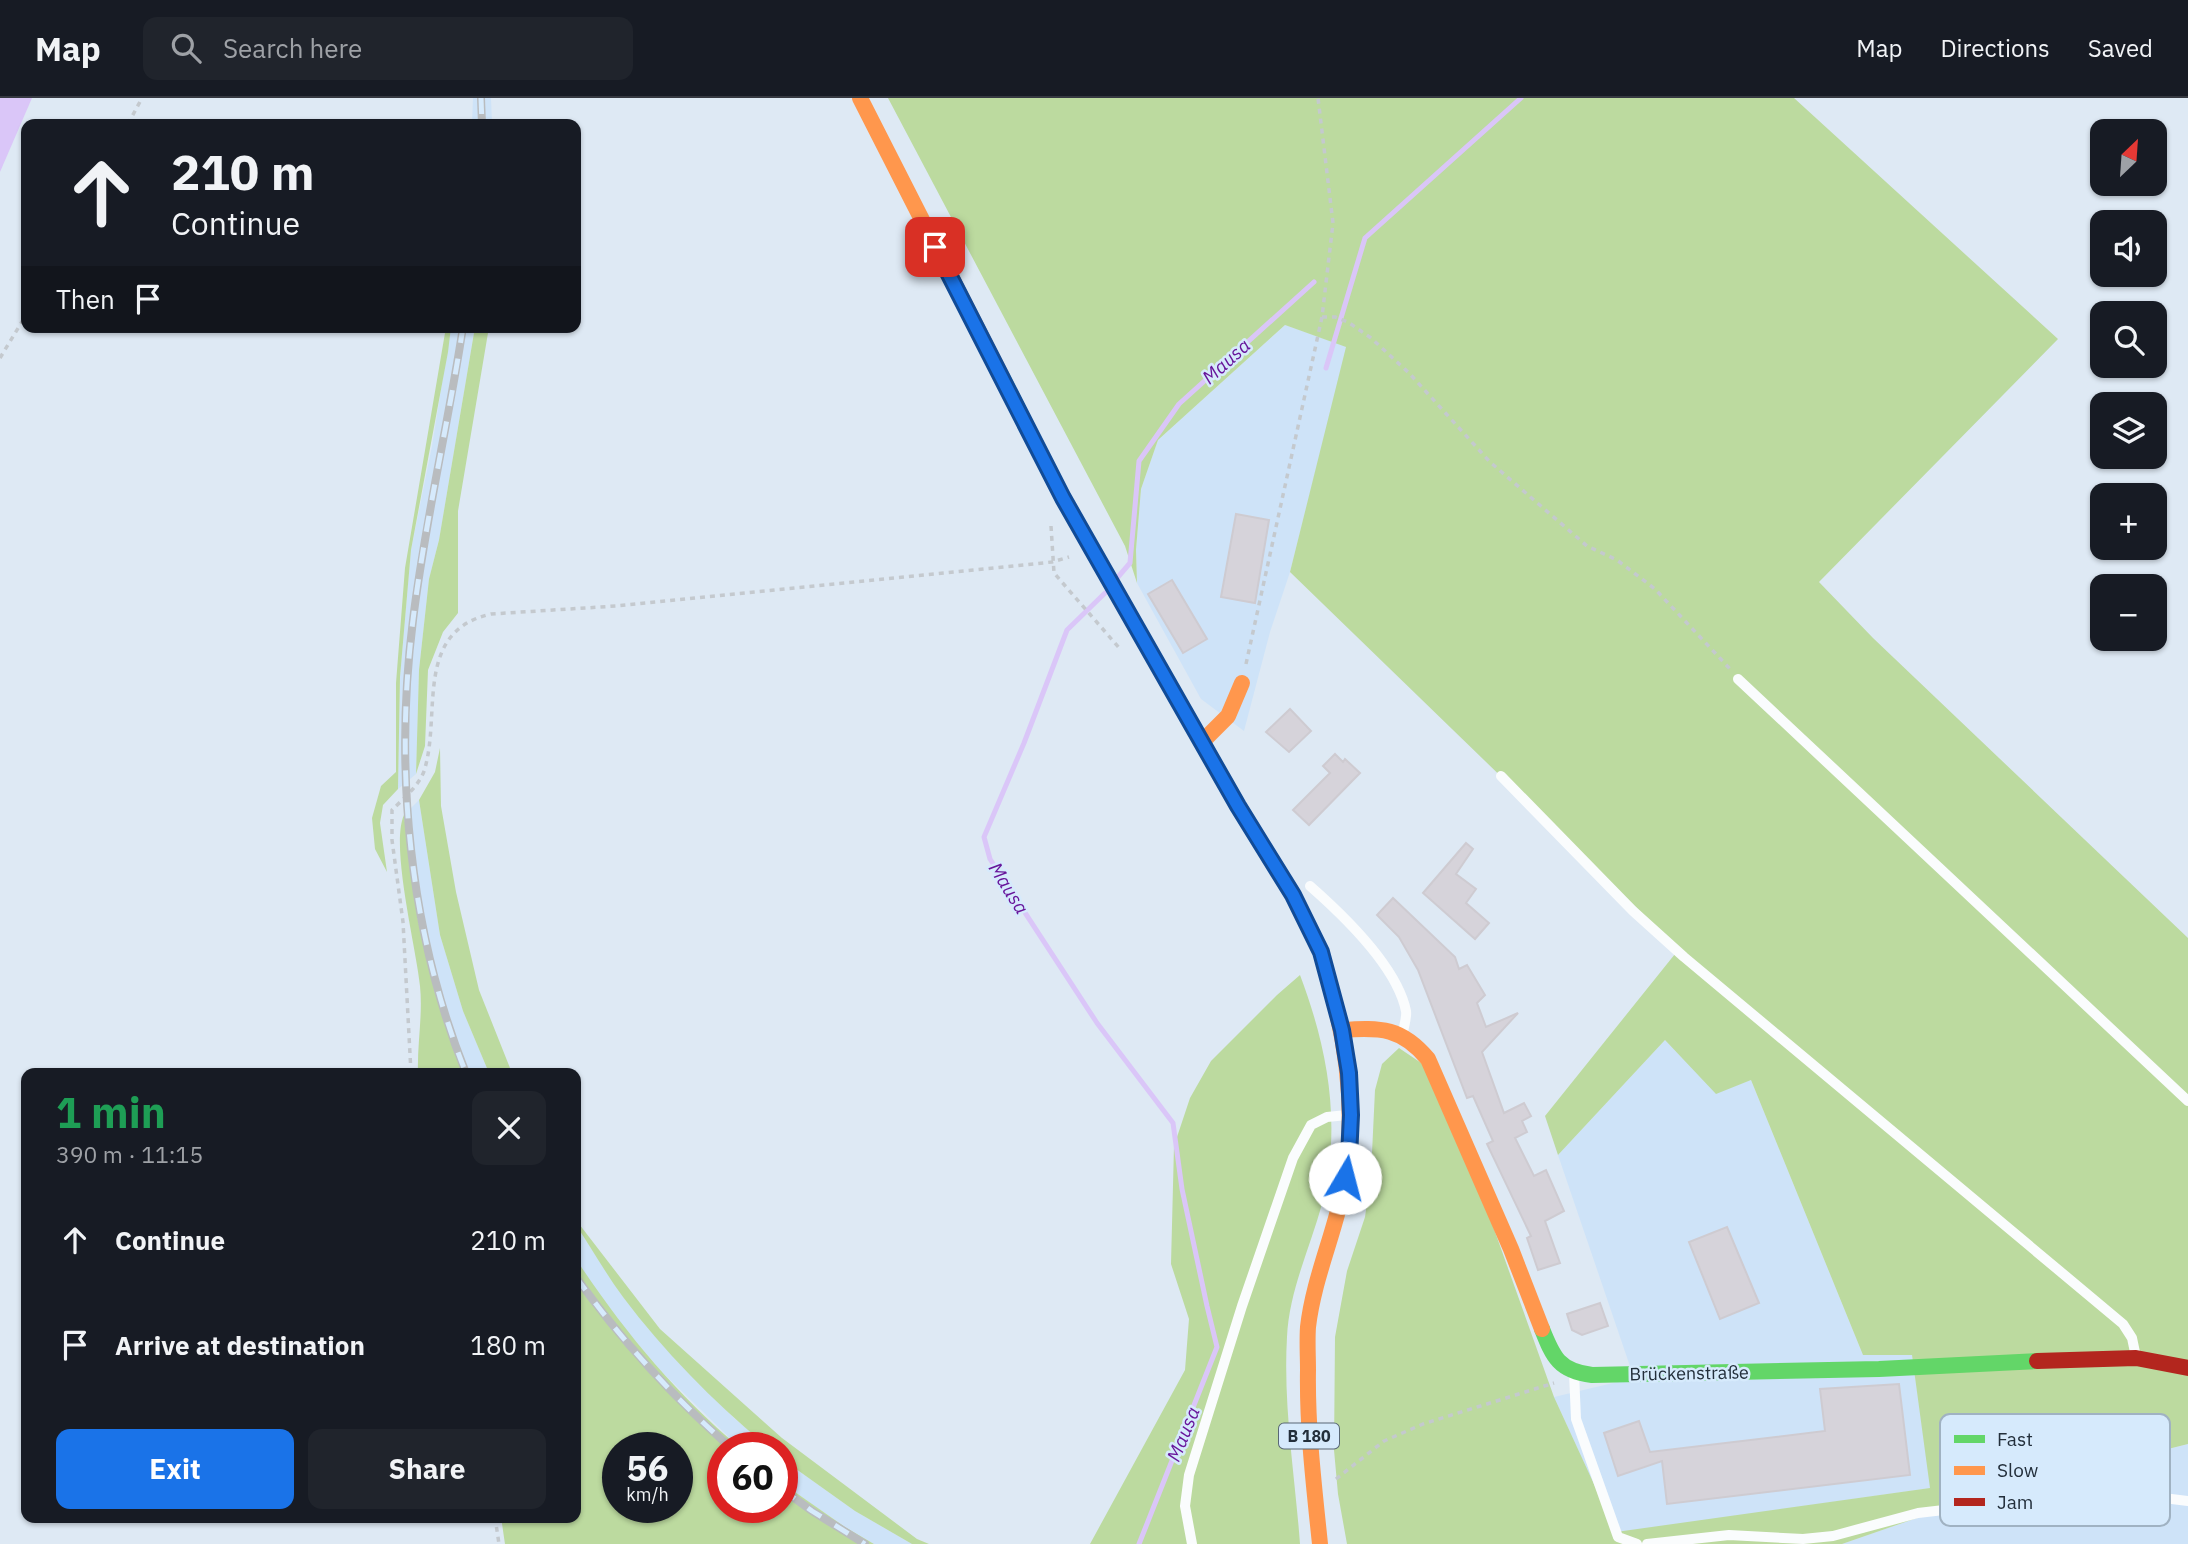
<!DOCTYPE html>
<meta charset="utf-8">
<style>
body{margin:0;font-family:"IBM Plex Sans",sans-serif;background:#20242c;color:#f1f3f6;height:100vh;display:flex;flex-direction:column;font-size:26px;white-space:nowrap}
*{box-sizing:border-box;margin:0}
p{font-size:23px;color:#9ea1a6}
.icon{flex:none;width:38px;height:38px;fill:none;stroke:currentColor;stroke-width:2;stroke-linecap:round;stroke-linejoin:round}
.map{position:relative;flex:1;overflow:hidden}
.details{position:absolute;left:21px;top:970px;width:560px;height:455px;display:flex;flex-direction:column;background:#171b24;border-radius:14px;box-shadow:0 2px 5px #0004}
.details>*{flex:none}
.top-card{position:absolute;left:21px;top:21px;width:560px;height:214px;border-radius:14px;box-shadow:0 2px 5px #0004;background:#171b24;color:#f1f3f6;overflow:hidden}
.needle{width:46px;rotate:25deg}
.controls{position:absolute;left:2090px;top:21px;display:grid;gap:14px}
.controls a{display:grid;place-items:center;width:77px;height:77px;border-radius:14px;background:#171b24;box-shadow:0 2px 5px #0004;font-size:35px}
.speed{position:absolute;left:602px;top:1334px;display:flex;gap:14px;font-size:35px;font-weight:700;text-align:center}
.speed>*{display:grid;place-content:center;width:91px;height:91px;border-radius:50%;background:#171b24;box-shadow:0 2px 5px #0004;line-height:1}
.speed small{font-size:18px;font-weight:400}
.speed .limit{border:10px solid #d22;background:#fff;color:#111}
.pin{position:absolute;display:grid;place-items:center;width:60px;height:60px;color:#fff;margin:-30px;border-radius:14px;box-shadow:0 4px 10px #0006}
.me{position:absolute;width:77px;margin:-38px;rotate:8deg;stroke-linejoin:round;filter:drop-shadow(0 0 5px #0008)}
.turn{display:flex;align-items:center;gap:24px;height:147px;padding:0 35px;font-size:32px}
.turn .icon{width:91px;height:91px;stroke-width:2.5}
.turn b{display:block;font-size:49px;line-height:60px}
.then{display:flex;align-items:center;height:66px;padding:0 35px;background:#0003;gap:14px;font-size:26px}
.round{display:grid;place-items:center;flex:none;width:74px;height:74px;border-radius:14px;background:#20242c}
.head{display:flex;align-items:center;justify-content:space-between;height:119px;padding:0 35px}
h1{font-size:42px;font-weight:800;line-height:52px;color:#1e9e55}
.primary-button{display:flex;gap:14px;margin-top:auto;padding:14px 35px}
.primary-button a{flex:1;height:80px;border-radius:14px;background:#1a73e8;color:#fff;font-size:28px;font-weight:800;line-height:80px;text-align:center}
.primary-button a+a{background:#20242c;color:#f1f3f6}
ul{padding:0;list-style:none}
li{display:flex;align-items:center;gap:21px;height:105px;padding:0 35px}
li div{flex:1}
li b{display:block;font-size:26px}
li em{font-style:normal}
header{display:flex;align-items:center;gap:42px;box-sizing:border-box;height:98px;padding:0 35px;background:#171b24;border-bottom:2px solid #363941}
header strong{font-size:33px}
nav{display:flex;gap:38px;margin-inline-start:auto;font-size:24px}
.search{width:490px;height:63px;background:#20242c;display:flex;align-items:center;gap:18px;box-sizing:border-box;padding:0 24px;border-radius:14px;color:#9ea1a6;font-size:26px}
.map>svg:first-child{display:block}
</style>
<header>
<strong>Map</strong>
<div class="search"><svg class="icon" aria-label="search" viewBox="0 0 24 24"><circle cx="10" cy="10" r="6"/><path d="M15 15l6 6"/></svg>Search here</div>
<nav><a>Map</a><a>Directions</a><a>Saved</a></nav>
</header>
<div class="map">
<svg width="2188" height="1446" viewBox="0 0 2188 1446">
<rect width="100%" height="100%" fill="#dee9f4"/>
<g fill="#cee3f8">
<polygon points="473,0 491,0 492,26 472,26"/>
<polygon points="1285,227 1347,249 1290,474 1270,534 1244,633 1201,601 1137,485 1136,452 1141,391 1158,342"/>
<polygon points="451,229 475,229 439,442 429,481 419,572 416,676 398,691 400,579 411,452 432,348"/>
<polygon points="419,702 440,837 463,913 489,975 465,975 435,895 418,822 404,717"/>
<polygon points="1665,942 1716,995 1751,982 1863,1257 1912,1257 1931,1390 1616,1435 1554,1299 1634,1280 1558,1057"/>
<polygon points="576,1127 623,1199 676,1262 734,1320 768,1349 739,1349 662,1274 608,1211 576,1161"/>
<polygon points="2188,1346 2188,1446 1842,1446 1937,1413 2024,1387"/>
<polygon points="782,1361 855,1413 912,1446 874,1446 845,1429 782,1385"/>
</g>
<g fill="#bcda9f" fill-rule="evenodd">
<polygon points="888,0 1794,0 2058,241 1819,484 1873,540 2188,840 2188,1346 2024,1387 1937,1413 1842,1446 1347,1446 1338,1396 1334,1352 1335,1239 1347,1173 1365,1119 1371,1076 1375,992 1382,966 1399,950 1439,977 1554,1299 1616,1434 1930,1390 1912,1257 1863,1257 1751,982 1716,996 1665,942 1558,1057 1545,1018 1679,851 1290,474 1346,249 1285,227 1158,342 1141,391 1136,452 1137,485 1125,448"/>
<polygon points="446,229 451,229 448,254 411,452 400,579 398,691 383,707 380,725 387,774 375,751 372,720 381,688 396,674 396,585 405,470"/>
<polygon points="475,229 489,229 458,413 458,515 443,534 428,572 425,648 416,676 419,572 429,481 439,442"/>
<polygon points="440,650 441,708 456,794 479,892 512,975 489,975 463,913 440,837 419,702 435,674"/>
<path d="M404,717L418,822L435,895L465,975H418C417,946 423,917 420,888C416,849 390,748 404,717Z"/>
<path d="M1300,877C1328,951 1342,1028 1322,1106C1310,1150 1289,1193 1287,1239C1283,1309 1295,1377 1300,1446H1090L1185,1272L1189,1221L1171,1166L1174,1048L1190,1000L1211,963L1277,897Z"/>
<path d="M576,1122L660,1231L782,1340L917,1441L929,1446H912L855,1413L782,1361V1349H768C715,1305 665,1255 623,1199C606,1176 592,1151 576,1127Z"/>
<path d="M576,1161C622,1231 675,1295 739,1349H723V1409H782V1385L845,1429L874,1446H505L501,1419H576ZM618,1349H677V1409H618Z"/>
</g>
<polygon fill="#dac6f8" points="0,0 32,0 0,74"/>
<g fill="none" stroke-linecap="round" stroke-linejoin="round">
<g stroke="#dac6f8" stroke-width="5">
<polyline points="1326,270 1365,140 1521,0"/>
<polyline points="1118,479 1130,465 1139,363 1179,306 1314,184"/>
<polyline points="1105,495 1067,532 1024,645 984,739 990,761 1097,925 1173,1025 1182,1091 1207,1208 1217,1249 1139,1446"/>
</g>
</g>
<g fill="#d6d3da" stroke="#cecbd1" stroke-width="2">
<polygon points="1236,416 1269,422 1255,505 1221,499"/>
<polygon points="1172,482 1207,541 1183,555 1148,496"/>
<polygon points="1290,611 1311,633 1289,654 1266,634"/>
<polygon points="1335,656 1343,664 1345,661 1360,675 1309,727 1293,712 1330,675 1323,668"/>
<polygon points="1466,745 1473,751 1456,776 1476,791 1466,805 1489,825 1475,841 1423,795"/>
<polygon points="1393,800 1455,859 1459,871 1467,867 1485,897 1477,905 1486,929 1518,915 1482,954 1504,1015 1524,1005 1531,1018 1522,1023 1527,1034 1515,1040 1534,1078 1546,1072 1564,1113 1545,1123 1560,1165 1538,1172 1527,1140 1531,1138 1487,1046 1493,1043 1473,998 1467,1000 1418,872 1399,839 1377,817"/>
<polygon points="1727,1129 1759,1205 1720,1221 1689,1144"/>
<polygon points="1600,1205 1608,1228 1582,1237 1572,1232 1567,1216"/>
<polygon points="1899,1286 1910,1377 1667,1406 1662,1363 1618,1378 1604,1335 1639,1323 1650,1354 1825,1333 1820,1291"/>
</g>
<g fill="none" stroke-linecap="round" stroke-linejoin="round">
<g stroke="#c4c9ce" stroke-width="3.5" stroke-dasharray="5 5" stroke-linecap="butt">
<polyline points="128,26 142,0"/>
<polyline points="1322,219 1335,219 1348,224 1371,240 1409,275 1490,364 1587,448 1617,462 1655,491 1731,572"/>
<polyline points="0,260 26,217"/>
<polyline points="1051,428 1054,475 1121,552"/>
<polyline points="1246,566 1322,219 1333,125 1318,0"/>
<path d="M411,975L403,824L392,742V712C403,701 421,686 425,670C441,614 414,533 491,516L616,508L1052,464L1069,459"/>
<polyline points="1336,1381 1384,1343 1423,1326 1554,1285"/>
<polyline points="495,1419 499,1446"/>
</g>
<g stroke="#fafcfd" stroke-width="10">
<polyline points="1738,581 2188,1003"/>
<polyline points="1501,678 1633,813 1684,859 2123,1226 2132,1240 2136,1259"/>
<path d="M1310,788C1343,817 1397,868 1406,913C1407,919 1404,928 1403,934"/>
<polyline points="1574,1275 1576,1321 1618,1439 1637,1446"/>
<polyline points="1192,1446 1185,1408 1189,1377 1242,1208 1293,1060 1311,1027 1327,1019 1347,1017"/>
<polyline points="1647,1446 1729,1437 1803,1441 1833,1438 1918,1415 2107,1393 2188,1403"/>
</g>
<g stroke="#63d668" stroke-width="16">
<polyline points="1002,279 1063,400 1243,716 1293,797 1321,854 1331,891"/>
<path d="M1542,1231C1553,1259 1559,1273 1592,1277L1879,1271L2037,1263"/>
</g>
<g stroke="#ff974d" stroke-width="16">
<polyline points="860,0 1002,279"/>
<polyline points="1203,643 1228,618 1242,585"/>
<path d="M1342,932C1381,929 1402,930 1428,961L1511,1151L1542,1231"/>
<path d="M1320,1446C1314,1388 1307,1330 1308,1272C1308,1258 1307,1243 1308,1229C1313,1185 1331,1144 1341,1101C1357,1030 1350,960 1331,891"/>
</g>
<polyline stroke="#b3261e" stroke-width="16" points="2037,1263 2136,1260 2188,1270"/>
<g stroke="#b9bcbf" stroke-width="8">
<g id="rail">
<polyline points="481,0 482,26"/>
<path d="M463,229C448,327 425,423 413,522C394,672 409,833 466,975"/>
<path d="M576,1179C621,1242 672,1298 730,1349"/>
<polyline points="782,1391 812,1413 865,1446"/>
</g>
</g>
<use href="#rail" stroke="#d6eafc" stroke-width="5" stroke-dasharray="16" stroke-linecap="butt"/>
</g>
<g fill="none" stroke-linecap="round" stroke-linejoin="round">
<g stroke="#114b97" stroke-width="18">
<polyline id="route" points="935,149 1063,400 1238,708 1293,797 1321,854 1342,932 1349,975 1351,1017 1349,1059 1345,1080"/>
</g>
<use href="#route" stroke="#1a73e8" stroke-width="12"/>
</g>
<g text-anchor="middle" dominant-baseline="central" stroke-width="5" stroke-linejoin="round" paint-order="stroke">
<rect fill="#d6eafc" stroke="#596775" stroke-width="2" x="1279" y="1325.5" width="60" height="25" rx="5"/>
<g font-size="16" font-weight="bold" fill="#232f3b">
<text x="1309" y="1338">B 180</text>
</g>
<g font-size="18" fill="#232f3b" stroke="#d6eafc">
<text transform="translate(1689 1275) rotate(-1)">Brückenstraße</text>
</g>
<g font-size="19" font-style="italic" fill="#68169b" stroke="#d6eafc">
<text transform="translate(1226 263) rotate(-42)">Mausa</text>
<text transform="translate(1009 790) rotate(58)">Mausa</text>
<text transform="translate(1183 1336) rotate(-68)">Mausa</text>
</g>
</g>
<rect x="1940" y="1316" width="230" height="112" rx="10" fill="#d6eafc" stroke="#a0b2c2" stroke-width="2"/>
<rect x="1954" y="1337" width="31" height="8" fill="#63d668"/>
<rect x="1954" y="1368" width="31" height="9" fill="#ff974d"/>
<rect x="1954" y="1400" width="31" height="8" fill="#b3261e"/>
<g font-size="19" fill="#232f3b">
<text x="1997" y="1348">Fast</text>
<text x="1997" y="1379">Slow</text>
<text x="1997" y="1411">Jam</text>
</g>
</svg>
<div class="controls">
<a><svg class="needle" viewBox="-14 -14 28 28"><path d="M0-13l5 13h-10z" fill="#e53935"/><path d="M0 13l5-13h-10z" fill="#9ea1a6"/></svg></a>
<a><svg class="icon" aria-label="sound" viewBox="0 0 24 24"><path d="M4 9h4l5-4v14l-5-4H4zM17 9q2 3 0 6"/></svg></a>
<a><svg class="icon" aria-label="search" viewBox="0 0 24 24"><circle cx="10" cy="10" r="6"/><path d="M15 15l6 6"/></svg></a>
<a><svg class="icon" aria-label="layers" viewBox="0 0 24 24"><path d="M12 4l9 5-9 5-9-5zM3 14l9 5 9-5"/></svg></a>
<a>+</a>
<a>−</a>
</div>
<div class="speed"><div>56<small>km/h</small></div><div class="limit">60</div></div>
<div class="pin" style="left:935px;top:149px;background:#d93025"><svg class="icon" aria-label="arrive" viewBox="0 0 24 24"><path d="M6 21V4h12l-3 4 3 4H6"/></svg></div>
<svg class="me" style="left:1345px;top:1080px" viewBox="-20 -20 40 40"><circle r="19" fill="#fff"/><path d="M0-13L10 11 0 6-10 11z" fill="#1a73e8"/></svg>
<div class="top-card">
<div class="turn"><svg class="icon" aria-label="ahead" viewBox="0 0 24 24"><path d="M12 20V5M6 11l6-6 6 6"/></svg><div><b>210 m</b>Continue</div></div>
<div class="then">Then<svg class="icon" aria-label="arrive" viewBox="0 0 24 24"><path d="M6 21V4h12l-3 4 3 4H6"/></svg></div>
</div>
<section class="details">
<div class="head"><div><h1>1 min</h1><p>390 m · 11:15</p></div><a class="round"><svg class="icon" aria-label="close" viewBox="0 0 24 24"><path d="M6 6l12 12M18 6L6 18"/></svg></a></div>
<ul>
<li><svg class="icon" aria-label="ahead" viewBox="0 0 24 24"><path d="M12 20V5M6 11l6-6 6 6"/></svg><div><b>Continue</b></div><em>210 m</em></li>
<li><svg class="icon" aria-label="arrive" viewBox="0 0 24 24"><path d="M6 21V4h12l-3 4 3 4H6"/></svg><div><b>Arrive at destination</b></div><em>180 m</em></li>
</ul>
<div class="primary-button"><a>Exit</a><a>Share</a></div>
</section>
</div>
